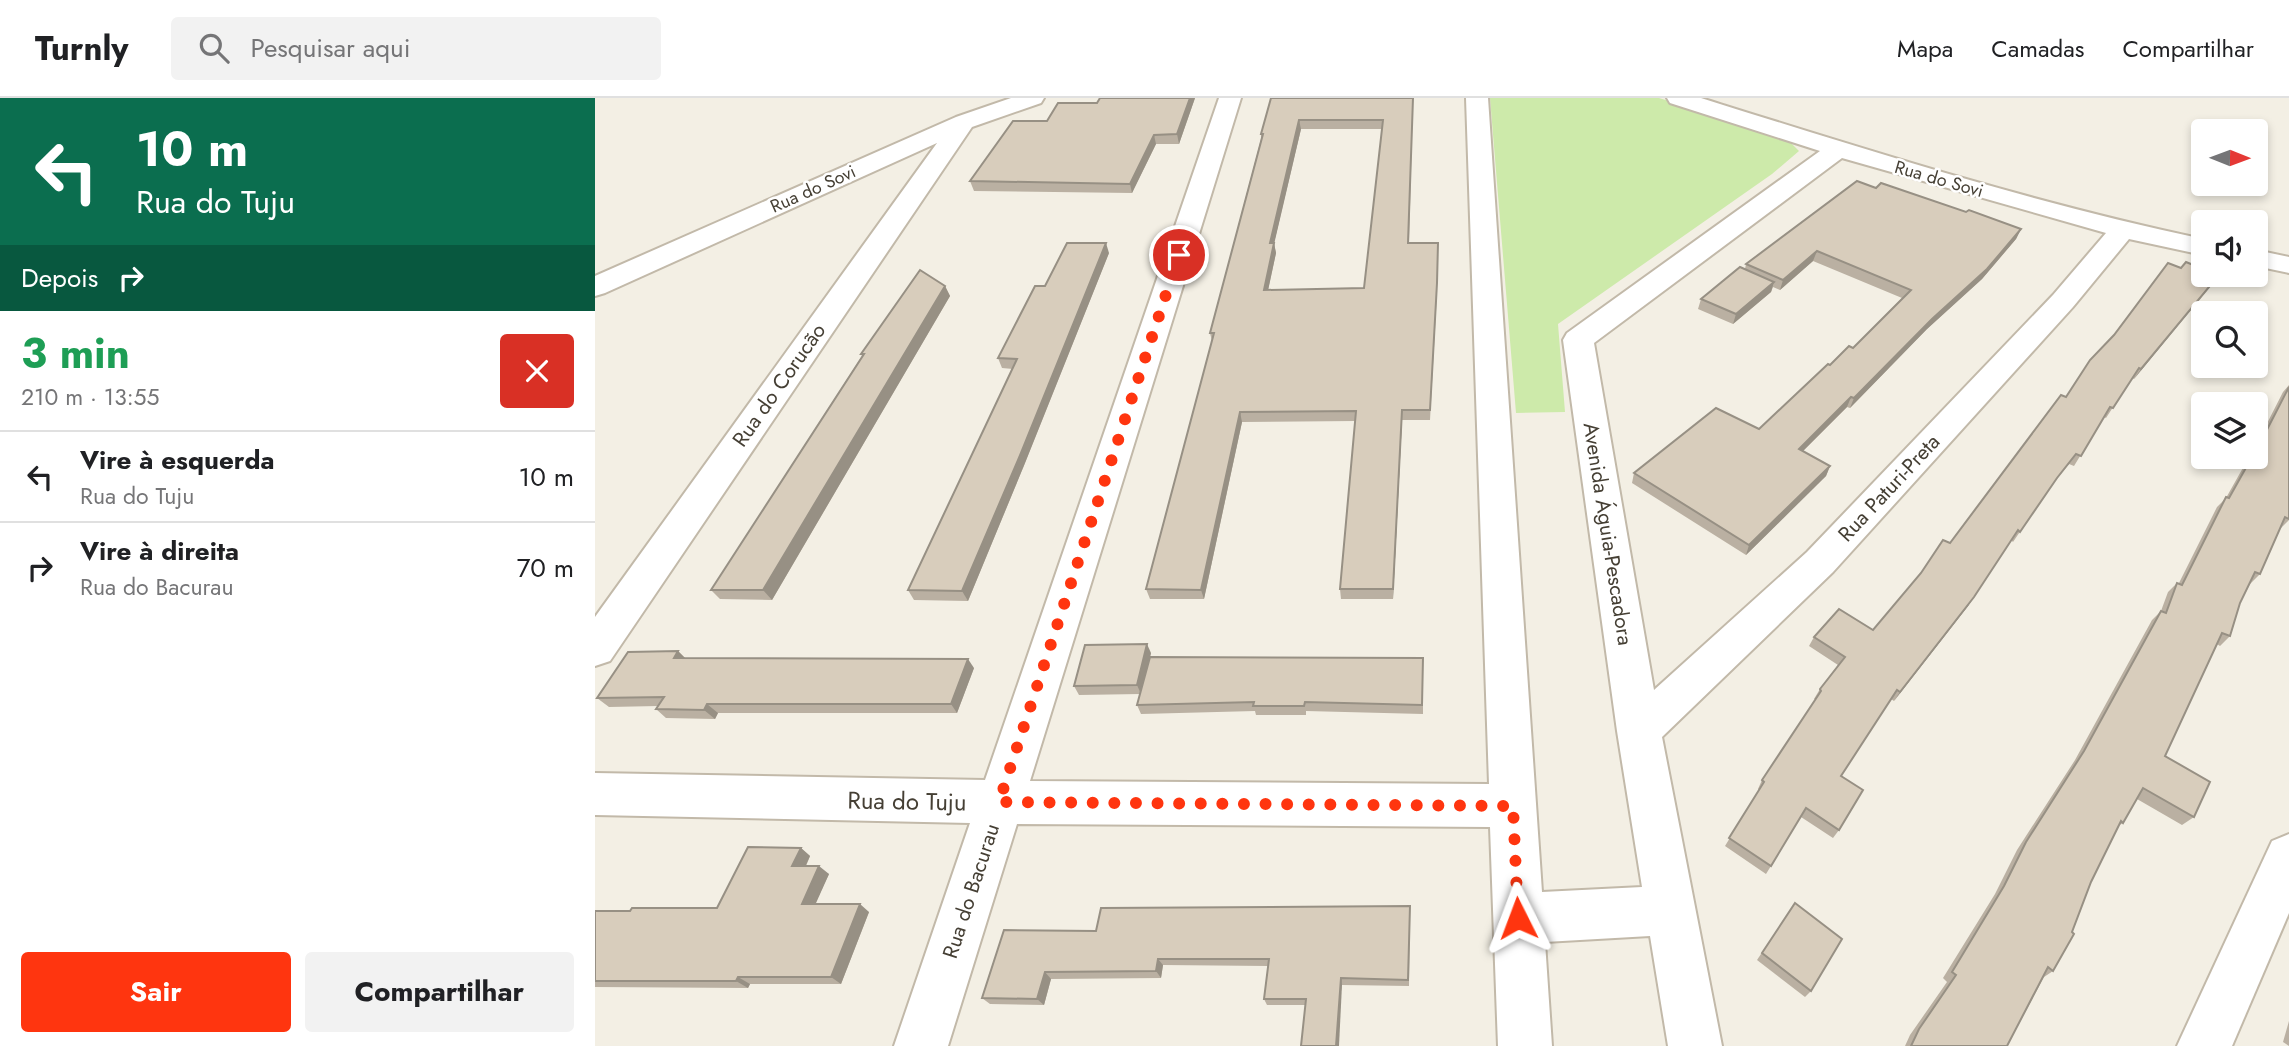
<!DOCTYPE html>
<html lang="pt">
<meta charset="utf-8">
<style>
body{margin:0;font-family:Jost,sans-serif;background:#f2f2f2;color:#202124;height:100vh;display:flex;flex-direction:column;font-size:26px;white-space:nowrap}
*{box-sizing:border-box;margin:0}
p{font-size:23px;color:#757577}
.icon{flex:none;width:38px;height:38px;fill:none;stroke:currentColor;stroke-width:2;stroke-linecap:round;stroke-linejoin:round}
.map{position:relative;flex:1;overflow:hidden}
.side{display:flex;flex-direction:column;background:#fff;width:595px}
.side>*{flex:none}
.banner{background:#0b6e4f;color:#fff;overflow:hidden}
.needle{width:46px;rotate:91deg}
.tools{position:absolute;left:1596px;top:21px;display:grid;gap:14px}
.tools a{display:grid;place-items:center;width:77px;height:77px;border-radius:7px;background:#fff;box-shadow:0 4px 10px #0003;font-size:35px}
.pin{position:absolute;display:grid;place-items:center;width:60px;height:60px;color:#fff;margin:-30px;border:4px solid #fff;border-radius:50%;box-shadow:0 2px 7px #0007}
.me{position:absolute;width:77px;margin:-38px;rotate:357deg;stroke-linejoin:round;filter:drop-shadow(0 0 5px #0008)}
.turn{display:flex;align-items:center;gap:24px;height:147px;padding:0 21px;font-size:32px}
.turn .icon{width:91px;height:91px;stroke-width:2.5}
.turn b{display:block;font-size:49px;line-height:60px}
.then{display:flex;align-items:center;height:66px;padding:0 21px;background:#0003;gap:14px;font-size:26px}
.round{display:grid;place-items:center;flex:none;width:74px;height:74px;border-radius:7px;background:#f2f2f2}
.headline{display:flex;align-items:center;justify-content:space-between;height:119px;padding:0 21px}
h1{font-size:42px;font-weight:700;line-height:52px;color:#1e9e55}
.button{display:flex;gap:14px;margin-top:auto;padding:14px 21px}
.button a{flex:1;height:80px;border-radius:7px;background:#ff350f;color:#fff;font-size:28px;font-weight:700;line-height:80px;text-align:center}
.button a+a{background:#f2f2f2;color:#202124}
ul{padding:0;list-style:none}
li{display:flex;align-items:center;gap:21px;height:91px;padding:0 21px;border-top:2px solid #e0e0e0}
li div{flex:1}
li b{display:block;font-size:26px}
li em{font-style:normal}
header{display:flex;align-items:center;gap:42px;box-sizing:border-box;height:98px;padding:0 35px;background:#fff;border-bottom:2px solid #e0e0e0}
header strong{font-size:33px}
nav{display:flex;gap:38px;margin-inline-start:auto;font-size:24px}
.search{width:490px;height:63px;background:#f2f2f2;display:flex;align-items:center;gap:18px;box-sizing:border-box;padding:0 24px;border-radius:7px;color:#757577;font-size:26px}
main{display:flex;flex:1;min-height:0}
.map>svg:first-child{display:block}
</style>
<header>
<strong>Turnly</strong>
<div class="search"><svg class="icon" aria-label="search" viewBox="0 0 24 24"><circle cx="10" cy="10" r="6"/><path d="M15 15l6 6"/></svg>Pesquisar aqui</div>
<nav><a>Mapa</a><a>Camadas</a><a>Compartilhar</a></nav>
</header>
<main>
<section class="side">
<div class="banner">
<div class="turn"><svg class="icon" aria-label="left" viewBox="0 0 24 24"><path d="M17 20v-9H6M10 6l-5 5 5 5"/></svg><div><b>10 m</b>Rua do Tuju</div></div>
<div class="then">Depois<svg class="icon" aria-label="right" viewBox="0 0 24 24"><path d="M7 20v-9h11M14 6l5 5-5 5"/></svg></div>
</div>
<div class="headline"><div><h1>3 min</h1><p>210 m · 13:55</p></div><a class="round" style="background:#d93025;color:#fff"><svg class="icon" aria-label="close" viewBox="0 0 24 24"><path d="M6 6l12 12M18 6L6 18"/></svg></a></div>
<ul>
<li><svg class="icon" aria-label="left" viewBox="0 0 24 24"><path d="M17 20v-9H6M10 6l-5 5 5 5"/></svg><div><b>Vire à esquerda</b><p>Rua do Tuju</p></div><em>10 m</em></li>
<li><svg class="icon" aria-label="right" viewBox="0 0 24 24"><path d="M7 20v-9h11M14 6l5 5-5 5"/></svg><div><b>Vire à direita</b><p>Rua do Bacurau</p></div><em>70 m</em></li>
</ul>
<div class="button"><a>Sair</a><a>Compartilhar</a></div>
</section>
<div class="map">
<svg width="1694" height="948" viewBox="0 0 1694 948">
<rect width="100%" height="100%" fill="#f3efe4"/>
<polygon fill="#cdeaaa" points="895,0 1064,0 1171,33 1195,44 1204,53 1177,76 963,226 970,314 921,315"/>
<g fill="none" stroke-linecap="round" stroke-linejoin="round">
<g stroke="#c2b9a9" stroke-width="4">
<g id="minor">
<polygon points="416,0 449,0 446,5 377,29 15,563 0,568 0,519 342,45 10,195 0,198 0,178 361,19"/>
<path d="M624,0H646L435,683L894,686L871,0H893L947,794L1047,789L1022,633L968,242L972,235L1225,53L1075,5L1072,0H1106C1272,52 1438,105 1608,141V157L1534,141L1478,209L1238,474L1067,639L1127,948H1073L1055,838L950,844L957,948H903L895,729L422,726L353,948H299L375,725L0,717V675L390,682ZM1247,60L1511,135L1458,197L1212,454L1059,592L999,245Z"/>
<polygon points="1661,152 1694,159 1694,175 1661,168"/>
<polygon points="1694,736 1694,815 1637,948 1582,948 1677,743"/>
</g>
</g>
<use href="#minor" fill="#fff" fill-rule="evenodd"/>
</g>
<g fill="#bab0a2" fill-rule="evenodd">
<polygon points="600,0 584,46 561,46 537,95 379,93 375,83 452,23 502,5"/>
<path d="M676,0H818L814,145L842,195L835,322H807L798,501H746L745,491L760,323L647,324L609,501H555L551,491L617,243L615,235L666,41V36ZM706,31H787L769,190L673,192L681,155L679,145Z"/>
<polygon points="1281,90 1371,114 1426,131 1421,141 1387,181 1332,231 1255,310 1252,309 1208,353 1235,368 1231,378 1151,457 1037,385 1039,375 1164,331 1235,267 1258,250 1307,200 1218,163 1185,192 1178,189 1176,194 1138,226 1103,211 1106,201 1150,171 1151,166"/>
<polygon points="514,155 430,365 373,503 319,502 313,492 418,271 407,270 403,260 450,188"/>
<polygon points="1617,186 1539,281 1537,280 1511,320 1509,319 1479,368 1474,366 1456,388 1418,444 1416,442 1373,508 1299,603 1296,601 1246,678 1244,732 1238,740 1206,719 1171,776 1130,748 1164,692 1163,691 1167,682 1221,601 1219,601 1225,591 1243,567 1214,548 1219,539 1278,532 1355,445 1471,299"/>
<polygon points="350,188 355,198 177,502 125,501 116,492 267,258 266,256"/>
<polygon points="1694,287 1694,422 1685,431 1665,476 1655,486 1645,505 1635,538 1625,548 1622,546 1570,658 1599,719 1587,727 1542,701 1528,725 1523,728 1496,784 1458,873 1449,879 1412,948 1310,948 1315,937 1352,884 1348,880 1400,796 1422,752 1480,662 1557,522 1566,513 1573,494 1582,485 1584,485 1622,409 1631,400 1654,359 1661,359 1661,347 1688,294"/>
<polygon points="83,553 90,560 379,570 362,615 123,615 120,621 71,620 61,611 63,608 14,609 2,600"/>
<polygon points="556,555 555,559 828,560 828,616 711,613 711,617 661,617 660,613 546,616 542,607 545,596 484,597 479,588"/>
<polygon points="206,750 215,758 211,768 234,776 220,806 274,814 246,886 155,886 153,890 0,889 0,813 122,810"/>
<polygon points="1200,805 1216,893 1210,899 1162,862"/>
<polygon points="815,808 814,888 747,887 710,907 672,907 669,901 673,868 568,867 566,880 456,881 449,907 395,906 387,900 501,833"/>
<polygon points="1694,923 1694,948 1688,944"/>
</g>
<g fill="#979084">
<polygon points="595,0 600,0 584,46 582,36"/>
<polygon points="704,22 706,31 677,155 675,145"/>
<polygon points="559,37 561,46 537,95 535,86"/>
<polygon points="1426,131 1421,141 1387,181 1332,231 1255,310 1259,300"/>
<polygon points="511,145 514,155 430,365 373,503 367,493"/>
<polygon points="679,145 681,155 671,202 669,192"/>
<polygon points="1222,153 1218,163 1185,192 1188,182"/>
<polygon points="1624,177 1617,186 1539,281 1546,271"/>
<polygon points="1179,184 1176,194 1138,226 1141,216"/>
<polygon points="350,188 355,198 177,502 168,492"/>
<polygon points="1256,299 1252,309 1200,361 1204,351"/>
<polygon points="807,312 807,322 798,501 798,491"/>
<polygon points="645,314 647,324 609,501 606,492"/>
<polygon points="1235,368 1231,378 1151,457 1154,447"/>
<polygon points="1379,499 1373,508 1299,603 1305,594"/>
<polygon points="552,546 556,555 546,596 542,587"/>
<polygon points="83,553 93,563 79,560"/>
<polygon points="373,561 379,570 362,615 356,606"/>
<polygon points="112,606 123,615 120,621 109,612"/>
<polygon points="206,750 215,758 207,776 197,768"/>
<polygon points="224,768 234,776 217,814 207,806"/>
<polygon points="265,806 274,814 246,886 236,879"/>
<polygon points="563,861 568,867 566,880 561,873"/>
<polygon points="450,874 456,881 449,907 442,901"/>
<polygon points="143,879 155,886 153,890 141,883"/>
<polygon points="746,880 747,887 744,948 741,948"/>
</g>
<g fill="#d8cdbc" stroke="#979084" stroke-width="2" fill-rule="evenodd">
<polygon points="505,0 595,0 582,36 559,37 535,86 375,83 418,23 452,23 463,5 502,5"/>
<path d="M676,0H818L813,145H843L842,185L835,312H807L798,491H745L761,313L645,314L606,492L551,491L619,235H615L668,36H666ZM704,22H788L769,190L669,192L679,145H675Z"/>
<polygon points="1262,83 1281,90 1286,85 1371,114 1374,112 1426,131 1392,171 1337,221 1259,300 1256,299 1204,351 1235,368 1154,447 1039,375 1121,310 1164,331 1233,266 1235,267 1254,248 1258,250 1316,192 1222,153 1188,182 1151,166"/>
<polygon points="472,145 511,145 426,355 367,493 313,492 422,261 403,260 440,188 450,188"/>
<polygon points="1591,164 1608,171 1608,177 1624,177 1546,271 1544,270 1518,310 1515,309 1486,358 1481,356 1462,380 1425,434 1423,432 1379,499 1305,594 1302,592 1246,678 1268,692 1244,732 1211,710 1176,768 1134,740 1169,684 1167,682 1226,593 1225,591 1250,559 1219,539 1244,511 1278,532 1326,475 1348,442 1355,445 1466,297 1471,299 1495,262 1519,237 1573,165 1586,170"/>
<polygon points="1145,169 1179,184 1141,216 1106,201"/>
<polygon points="325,172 350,188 168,492 116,492 269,256 266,256"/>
<polygon points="1694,289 1694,421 1690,419 1665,476 1660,474 1645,505 1635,538 1627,535 1570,658 1615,684 1599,719 1548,690 1528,725 1526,723 1496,784 1477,834 1479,836 1458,873 1453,869 1412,948 1316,948 1324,931 1361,877 1357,874 1409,788 1431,744 1489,653 1566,513 1571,515 1582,485 1587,487 1631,399 1634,400 1657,359 1661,359 1661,353"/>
<polygon points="552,546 542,587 479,588 490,547"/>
<polygon points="83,553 79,560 373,561 356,606 112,606 109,612 61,611 69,599 2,600 33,554"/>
<polygon points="555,559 828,560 827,607 710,604 709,608 658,608 659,604 542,607"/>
<polygon points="153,749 206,750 197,768 224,768 207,806 265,806 236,879 143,879 141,883 0,883 0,813 35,813 37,810 122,810"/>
<polygon points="1200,805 1247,841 1216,893 1167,855"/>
<polygon points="815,808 813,882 746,880 741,948 706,948 711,901 669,901 674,861 563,861 561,873 450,874 442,901 387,900 409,832 501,833 506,810"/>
</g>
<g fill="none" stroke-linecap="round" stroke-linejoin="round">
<polyline stroke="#ff350f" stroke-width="12" stroke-dasharray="0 21.6" points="584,157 404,704 918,708 923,820"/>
</g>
<g text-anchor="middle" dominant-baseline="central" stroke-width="5" stroke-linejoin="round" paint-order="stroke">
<g font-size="18" fill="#453f34" stroke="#fff">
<text transform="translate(1344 81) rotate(16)">Rua do Sovi</text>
<text transform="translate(218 91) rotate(-24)">Rua do Sovi</text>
</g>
<g font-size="21" fill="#453f34" stroke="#fff">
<text transform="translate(184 287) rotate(-55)">Rua do Corucão</text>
<text transform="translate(1294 390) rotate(-47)">Rua Paturi-Preta</text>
<text transform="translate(1013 436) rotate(81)">Avenida Águia-Pescadora</text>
<text transform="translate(376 793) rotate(-72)">Rua do Bacurau</text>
</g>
<g font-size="24" fill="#453f34" stroke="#fff">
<text transform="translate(312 703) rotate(1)">Rua do Tuju</text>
</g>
</g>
</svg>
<div class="tools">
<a><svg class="needle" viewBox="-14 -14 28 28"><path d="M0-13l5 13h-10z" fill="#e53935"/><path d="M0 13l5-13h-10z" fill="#757577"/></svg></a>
<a><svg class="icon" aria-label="sound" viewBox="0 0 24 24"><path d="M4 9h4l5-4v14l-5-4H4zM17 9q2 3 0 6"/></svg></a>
<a><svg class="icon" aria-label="search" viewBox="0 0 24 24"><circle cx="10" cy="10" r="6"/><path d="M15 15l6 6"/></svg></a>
<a><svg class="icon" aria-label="layers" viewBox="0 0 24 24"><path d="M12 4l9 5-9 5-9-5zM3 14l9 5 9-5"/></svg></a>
</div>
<div class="pin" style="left:584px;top:157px;background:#d93025"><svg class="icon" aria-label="arrive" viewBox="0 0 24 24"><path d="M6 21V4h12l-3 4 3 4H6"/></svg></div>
<svg class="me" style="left:923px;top:820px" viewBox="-20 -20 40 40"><path d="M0-17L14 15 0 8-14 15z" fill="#ff350f" stroke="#fff" stroke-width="4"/></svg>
</div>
</main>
